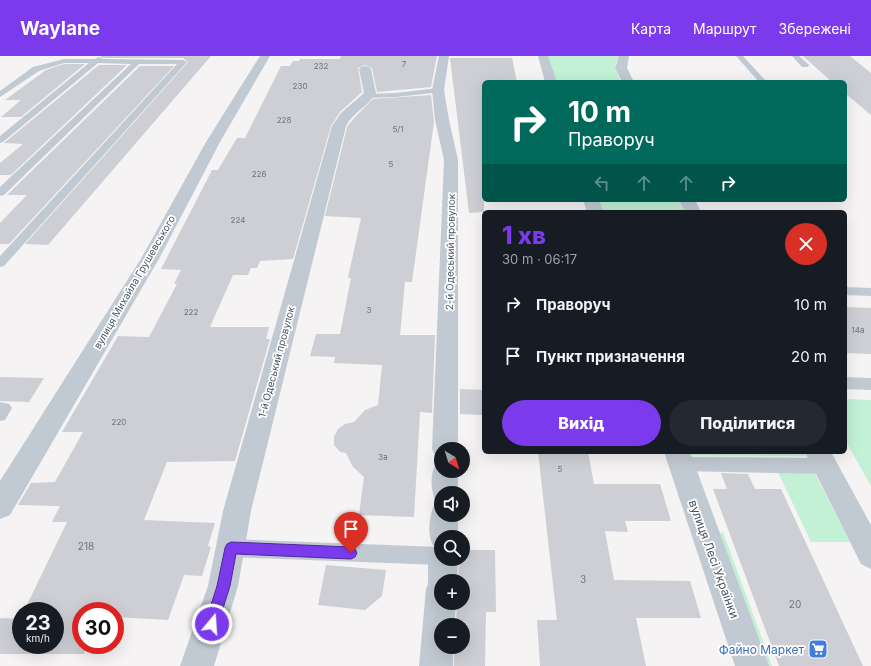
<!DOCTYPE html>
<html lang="uk">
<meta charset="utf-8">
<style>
body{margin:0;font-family:Inter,sans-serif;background:#242831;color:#f1f3f6;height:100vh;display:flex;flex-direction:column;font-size:15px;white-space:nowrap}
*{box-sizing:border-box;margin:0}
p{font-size:13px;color:#9ea1a6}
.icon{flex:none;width:22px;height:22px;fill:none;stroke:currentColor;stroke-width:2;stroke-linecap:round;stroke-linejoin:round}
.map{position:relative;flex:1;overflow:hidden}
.details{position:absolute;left:482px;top:154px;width:365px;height:244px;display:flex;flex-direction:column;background:#171b24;border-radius:6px;box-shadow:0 4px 16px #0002}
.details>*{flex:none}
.guide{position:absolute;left:482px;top:24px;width:365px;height:122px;border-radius:6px;box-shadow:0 4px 16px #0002;background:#00695c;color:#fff;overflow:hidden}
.needle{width:26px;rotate:142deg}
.controls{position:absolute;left:434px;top:386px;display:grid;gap:8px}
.controls a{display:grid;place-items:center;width:36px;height:36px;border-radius:50%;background:#171b24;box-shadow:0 4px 16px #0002;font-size:20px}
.speed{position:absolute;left:12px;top:546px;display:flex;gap:8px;font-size:20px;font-weight:700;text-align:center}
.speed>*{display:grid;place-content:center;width:52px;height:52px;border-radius:50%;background:#171b24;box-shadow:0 4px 16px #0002;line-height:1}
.speed small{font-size:10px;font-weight:400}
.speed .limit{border:6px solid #d22;background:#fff;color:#111}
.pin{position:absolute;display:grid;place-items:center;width:34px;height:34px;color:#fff;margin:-41px -17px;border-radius:50% 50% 50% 0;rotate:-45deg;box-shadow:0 0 4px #0007}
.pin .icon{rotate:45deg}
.me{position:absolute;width:44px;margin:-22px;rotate:18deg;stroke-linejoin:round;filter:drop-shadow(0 0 3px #0008)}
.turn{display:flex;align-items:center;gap:14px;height:84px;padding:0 20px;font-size:18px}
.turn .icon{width:52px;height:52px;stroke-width:2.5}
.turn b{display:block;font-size:28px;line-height:34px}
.lanes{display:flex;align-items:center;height:38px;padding:0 20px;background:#0003;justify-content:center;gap:20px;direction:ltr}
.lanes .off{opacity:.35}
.round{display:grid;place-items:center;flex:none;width:42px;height:42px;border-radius:21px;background:#242831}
.head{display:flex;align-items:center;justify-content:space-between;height:68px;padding:0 20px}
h1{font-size:24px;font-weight:800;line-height:30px;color:#7c3aed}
.button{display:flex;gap:8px;margin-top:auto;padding:8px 20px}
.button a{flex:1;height:46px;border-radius:24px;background:#7c3aed;color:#fff;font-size:16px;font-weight:800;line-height:46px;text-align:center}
.button a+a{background:#242831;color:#f1f3f6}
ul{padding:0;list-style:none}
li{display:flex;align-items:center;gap:12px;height:52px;padding:0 20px}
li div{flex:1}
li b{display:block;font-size:15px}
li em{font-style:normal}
header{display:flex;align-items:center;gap:24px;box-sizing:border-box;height:56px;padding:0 20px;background:#7c3aed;color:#fff}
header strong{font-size:19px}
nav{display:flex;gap:22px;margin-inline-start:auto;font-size:14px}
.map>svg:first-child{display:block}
</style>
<header>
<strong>Waylane</strong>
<nav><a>Карта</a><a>Маршрут</a><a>Збережені</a></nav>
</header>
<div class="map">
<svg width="871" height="610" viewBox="0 0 871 610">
<rect width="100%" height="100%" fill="#f5f3f3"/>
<g fill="#c3f1d5">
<path d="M546,0H620C612,9 616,16 621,26H555Z"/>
<polygon points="597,144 679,144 685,156 602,156"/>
<polygon points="845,343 871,344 871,430 845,384"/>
<polygon points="687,396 804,396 806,400 688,399"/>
<polygon points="778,416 814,416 850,486 811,486"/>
<polygon points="723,476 772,610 764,610 719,478"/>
</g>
<g fill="#cdcfd5">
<polygon points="100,0 211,0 48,189 25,188 188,6 183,2 102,2"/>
<polygon points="341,0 437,0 431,31 377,36 372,12 365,9 358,12 362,36 340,56 331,70 293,203 260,205 257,212 251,212 248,219 233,219 210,271 269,271 266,283 270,283 235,405 167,406 144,464 215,467 208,490 211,491 202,520 184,519 168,564 115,561 115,555 81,555 81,589 88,589 84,598 0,598 0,562 20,563 21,560 21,589 55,589 55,555 24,555 67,466 52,466 60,450 18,449 31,427 55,426 83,376 62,376 118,280 149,281 177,228 174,228 181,214 161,213 212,114 218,114 237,82 245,82 281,10 290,10 293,5 299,5 300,3 340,3"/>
<polygon points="803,0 850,0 871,17 871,59 845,37 845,26 832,26"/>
<polygon points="450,2 512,2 517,26 484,26 484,156 469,157"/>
<polygon points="64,8 85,8 21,61 1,61 21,44 5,44 46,14"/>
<polygon points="99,9 127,9 11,119 0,119 0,107 23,88 4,87"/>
<polygon points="140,10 174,10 9,188 0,188 0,167 27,139 7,139"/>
<polygon points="431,39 434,66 412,226 405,226 400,279 435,279 432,357 420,356 414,461 359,459 364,421 353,411 346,397 340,396 334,389 334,381 338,373 345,368 354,366 365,354 378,349 382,309 334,307 335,301 310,300 316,278 340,278 351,222 348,222 361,162 325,160 347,71 354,62 373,43"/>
<polygon points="845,251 871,252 871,298 845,297"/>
<polygon points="0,321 44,322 29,346 0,345"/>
<polygon points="460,333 484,334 484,359 460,358"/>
<polygon points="538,396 588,396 594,428 660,428 671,465 625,465 628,476 605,475 614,524 690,525 701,562 636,562 646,610 540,610 537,564 557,564"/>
<polygon points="721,417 748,418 755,433 781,433 863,610 779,610 713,433 727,433"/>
<polygon points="463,494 495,494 496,556 486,556 485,610 454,610 454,591 463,591 463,569 456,569 457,547 463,547 463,525 458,525 459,503 463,503"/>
<polygon points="326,509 386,514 382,540 365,554 318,549"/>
</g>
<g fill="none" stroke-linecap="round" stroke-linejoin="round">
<g fill="#c1cad2" fill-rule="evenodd">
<polygon points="736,0 743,0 767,26 759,26"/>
<polygon points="792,0 799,0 809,9 808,11 802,11"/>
<polygon points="99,1 102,3 183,4 187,6 4,210 0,211 0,200 177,8 139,8 4,139 0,140 0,131 131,8 98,7 3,86 0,87 0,80 89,7 64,7 39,15 0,41 0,35 33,11 64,3 95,3"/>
<polygon points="438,32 441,32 441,36 396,41 368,42 364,40 368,38 396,37"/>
<polygon points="845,231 871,232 871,240 845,239"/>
<polygon points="845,321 871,322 871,334 845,333"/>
<polygon points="0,346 9,348 12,352 5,364 0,365"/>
<polygon points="681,401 825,402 831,405 833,410 831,415 825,418 681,415 675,413 673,408 675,403"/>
<polygon points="231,483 441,491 441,503 449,503 448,507 441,509 231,501 225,498 222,492 225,486"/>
</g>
<g fill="#c1cad2" fill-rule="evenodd">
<polygon points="260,0 270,0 220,86 160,201 10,459 0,463 0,425 142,201 206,86"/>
<polygon points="439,0 449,0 444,34 449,64 458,104 458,393 441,393 441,403 436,401 432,393 444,104 435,64 432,34"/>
<polygon points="538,0 548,0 557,26 545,26"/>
<polygon points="619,0 629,0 627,12 634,26 622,26 615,12"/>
<path d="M365,10L369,11L371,13L376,37C368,51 353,56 346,70L251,455L238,530L214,610H180L208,530L223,455L332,70L341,57L364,37L359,13L361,11Z"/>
<polygon points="583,144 599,144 603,156 587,156"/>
<polygon points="679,144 695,144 701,156 685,156"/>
<polygon points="664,396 690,396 769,610 735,610"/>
<polygon points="805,396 831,396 871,469 871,513 861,508"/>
<path d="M441,405V415H458V437H441V459H458V481H441V503H458L457,525H441V547H456L454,569H441V591H453V610H419L426,533L428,528V503L433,493L435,492C426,481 429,462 434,449L439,447L436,446C430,433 430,419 436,407Z"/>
</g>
</g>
<polygon fill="#7c3aed" stroke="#51269a" points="231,486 351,491 355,493 357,497 355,501 351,503 236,498 230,530 218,568 216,573 212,574 207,573 205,568 217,530 225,492 227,488"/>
<defs>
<g id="supermarket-square" transform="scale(1)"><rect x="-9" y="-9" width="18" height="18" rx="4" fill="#3f7fe0" stroke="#fff"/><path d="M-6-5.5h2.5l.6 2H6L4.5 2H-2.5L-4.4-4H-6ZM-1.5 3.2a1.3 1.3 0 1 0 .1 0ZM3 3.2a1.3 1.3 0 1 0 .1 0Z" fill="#fff"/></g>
</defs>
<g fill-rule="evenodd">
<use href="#supermarket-square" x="818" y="593"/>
</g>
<g text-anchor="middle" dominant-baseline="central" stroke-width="3.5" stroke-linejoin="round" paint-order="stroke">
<g font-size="8" fill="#6b747e">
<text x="404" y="8">7</text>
<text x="321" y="10">232</text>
<text x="300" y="30">230</text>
<text x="284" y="64">228</text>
<text x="398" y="73">5/1</text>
<text x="391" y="108">5</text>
<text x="259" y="118">226</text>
<text x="238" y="164">224</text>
<text x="369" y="254">3</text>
<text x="191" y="256">222</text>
<text x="858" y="274">14а</text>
<text x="119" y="366">220</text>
<text x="383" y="401">3а</text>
<text x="560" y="413">5</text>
</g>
<g font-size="10" fill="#4a5661" stroke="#fff">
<text transform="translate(450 196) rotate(-89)">2-й Одеський провулок</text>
<text transform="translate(134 226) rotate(-60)">вулиця Михайла Грушевського</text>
<text transform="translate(276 306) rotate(-75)">1-й Одеський провулок</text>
</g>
<g font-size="10" fill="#6b747e">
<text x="86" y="490">218</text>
<text x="583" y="523">3</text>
<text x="795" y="548">20</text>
</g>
<g font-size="12" fill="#4a5661" stroke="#fff">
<text transform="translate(714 503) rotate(70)">вулиця Лесі Українки</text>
</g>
<g font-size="12" fill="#366cbe" stroke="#fff" text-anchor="end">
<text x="804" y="593">Файно Маркет</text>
</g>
</g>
</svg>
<div class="controls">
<a><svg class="needle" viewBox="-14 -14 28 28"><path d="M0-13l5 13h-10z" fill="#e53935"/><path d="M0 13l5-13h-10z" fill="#9ea1a6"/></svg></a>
<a><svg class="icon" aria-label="sound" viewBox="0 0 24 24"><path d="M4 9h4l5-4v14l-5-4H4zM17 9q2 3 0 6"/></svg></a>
<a><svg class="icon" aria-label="search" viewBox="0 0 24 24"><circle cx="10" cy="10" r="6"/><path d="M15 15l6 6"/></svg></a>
<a>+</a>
<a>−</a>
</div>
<div class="speed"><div>23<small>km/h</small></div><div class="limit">30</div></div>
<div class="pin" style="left:351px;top:497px;background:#d93025"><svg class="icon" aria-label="arrive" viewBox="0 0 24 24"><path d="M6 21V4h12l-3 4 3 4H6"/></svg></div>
<svg class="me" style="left:212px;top:568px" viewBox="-20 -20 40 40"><circle r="17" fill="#7c3aed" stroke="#fff" stroke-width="3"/><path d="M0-11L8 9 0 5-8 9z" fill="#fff"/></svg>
<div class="guide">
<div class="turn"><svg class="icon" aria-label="right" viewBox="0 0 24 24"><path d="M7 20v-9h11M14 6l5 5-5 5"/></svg><div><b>10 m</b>Праворуч</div></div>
<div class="lanes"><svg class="icon off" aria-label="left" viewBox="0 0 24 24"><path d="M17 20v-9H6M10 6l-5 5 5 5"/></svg><svg class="icon off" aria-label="ahead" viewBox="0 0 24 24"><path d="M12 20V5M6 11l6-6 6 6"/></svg><svg class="icon off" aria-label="ahead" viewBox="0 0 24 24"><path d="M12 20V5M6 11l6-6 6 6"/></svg><svg class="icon" aria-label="right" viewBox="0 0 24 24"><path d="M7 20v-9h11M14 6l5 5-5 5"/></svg></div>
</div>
<section class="details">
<div class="head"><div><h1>1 хв</h1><p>30 m · 06:17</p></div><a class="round" style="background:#d93025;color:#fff"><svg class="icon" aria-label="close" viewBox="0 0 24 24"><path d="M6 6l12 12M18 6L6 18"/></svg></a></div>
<ul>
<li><svg class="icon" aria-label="right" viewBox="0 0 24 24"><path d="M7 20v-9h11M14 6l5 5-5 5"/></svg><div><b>Праворуч</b></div><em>10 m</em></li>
<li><svg class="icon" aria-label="arrive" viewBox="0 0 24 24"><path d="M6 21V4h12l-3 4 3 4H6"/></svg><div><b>Пункт призначення</b></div><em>20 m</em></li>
</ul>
<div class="button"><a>Вихід</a><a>Поділитися</a></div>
</section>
</div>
